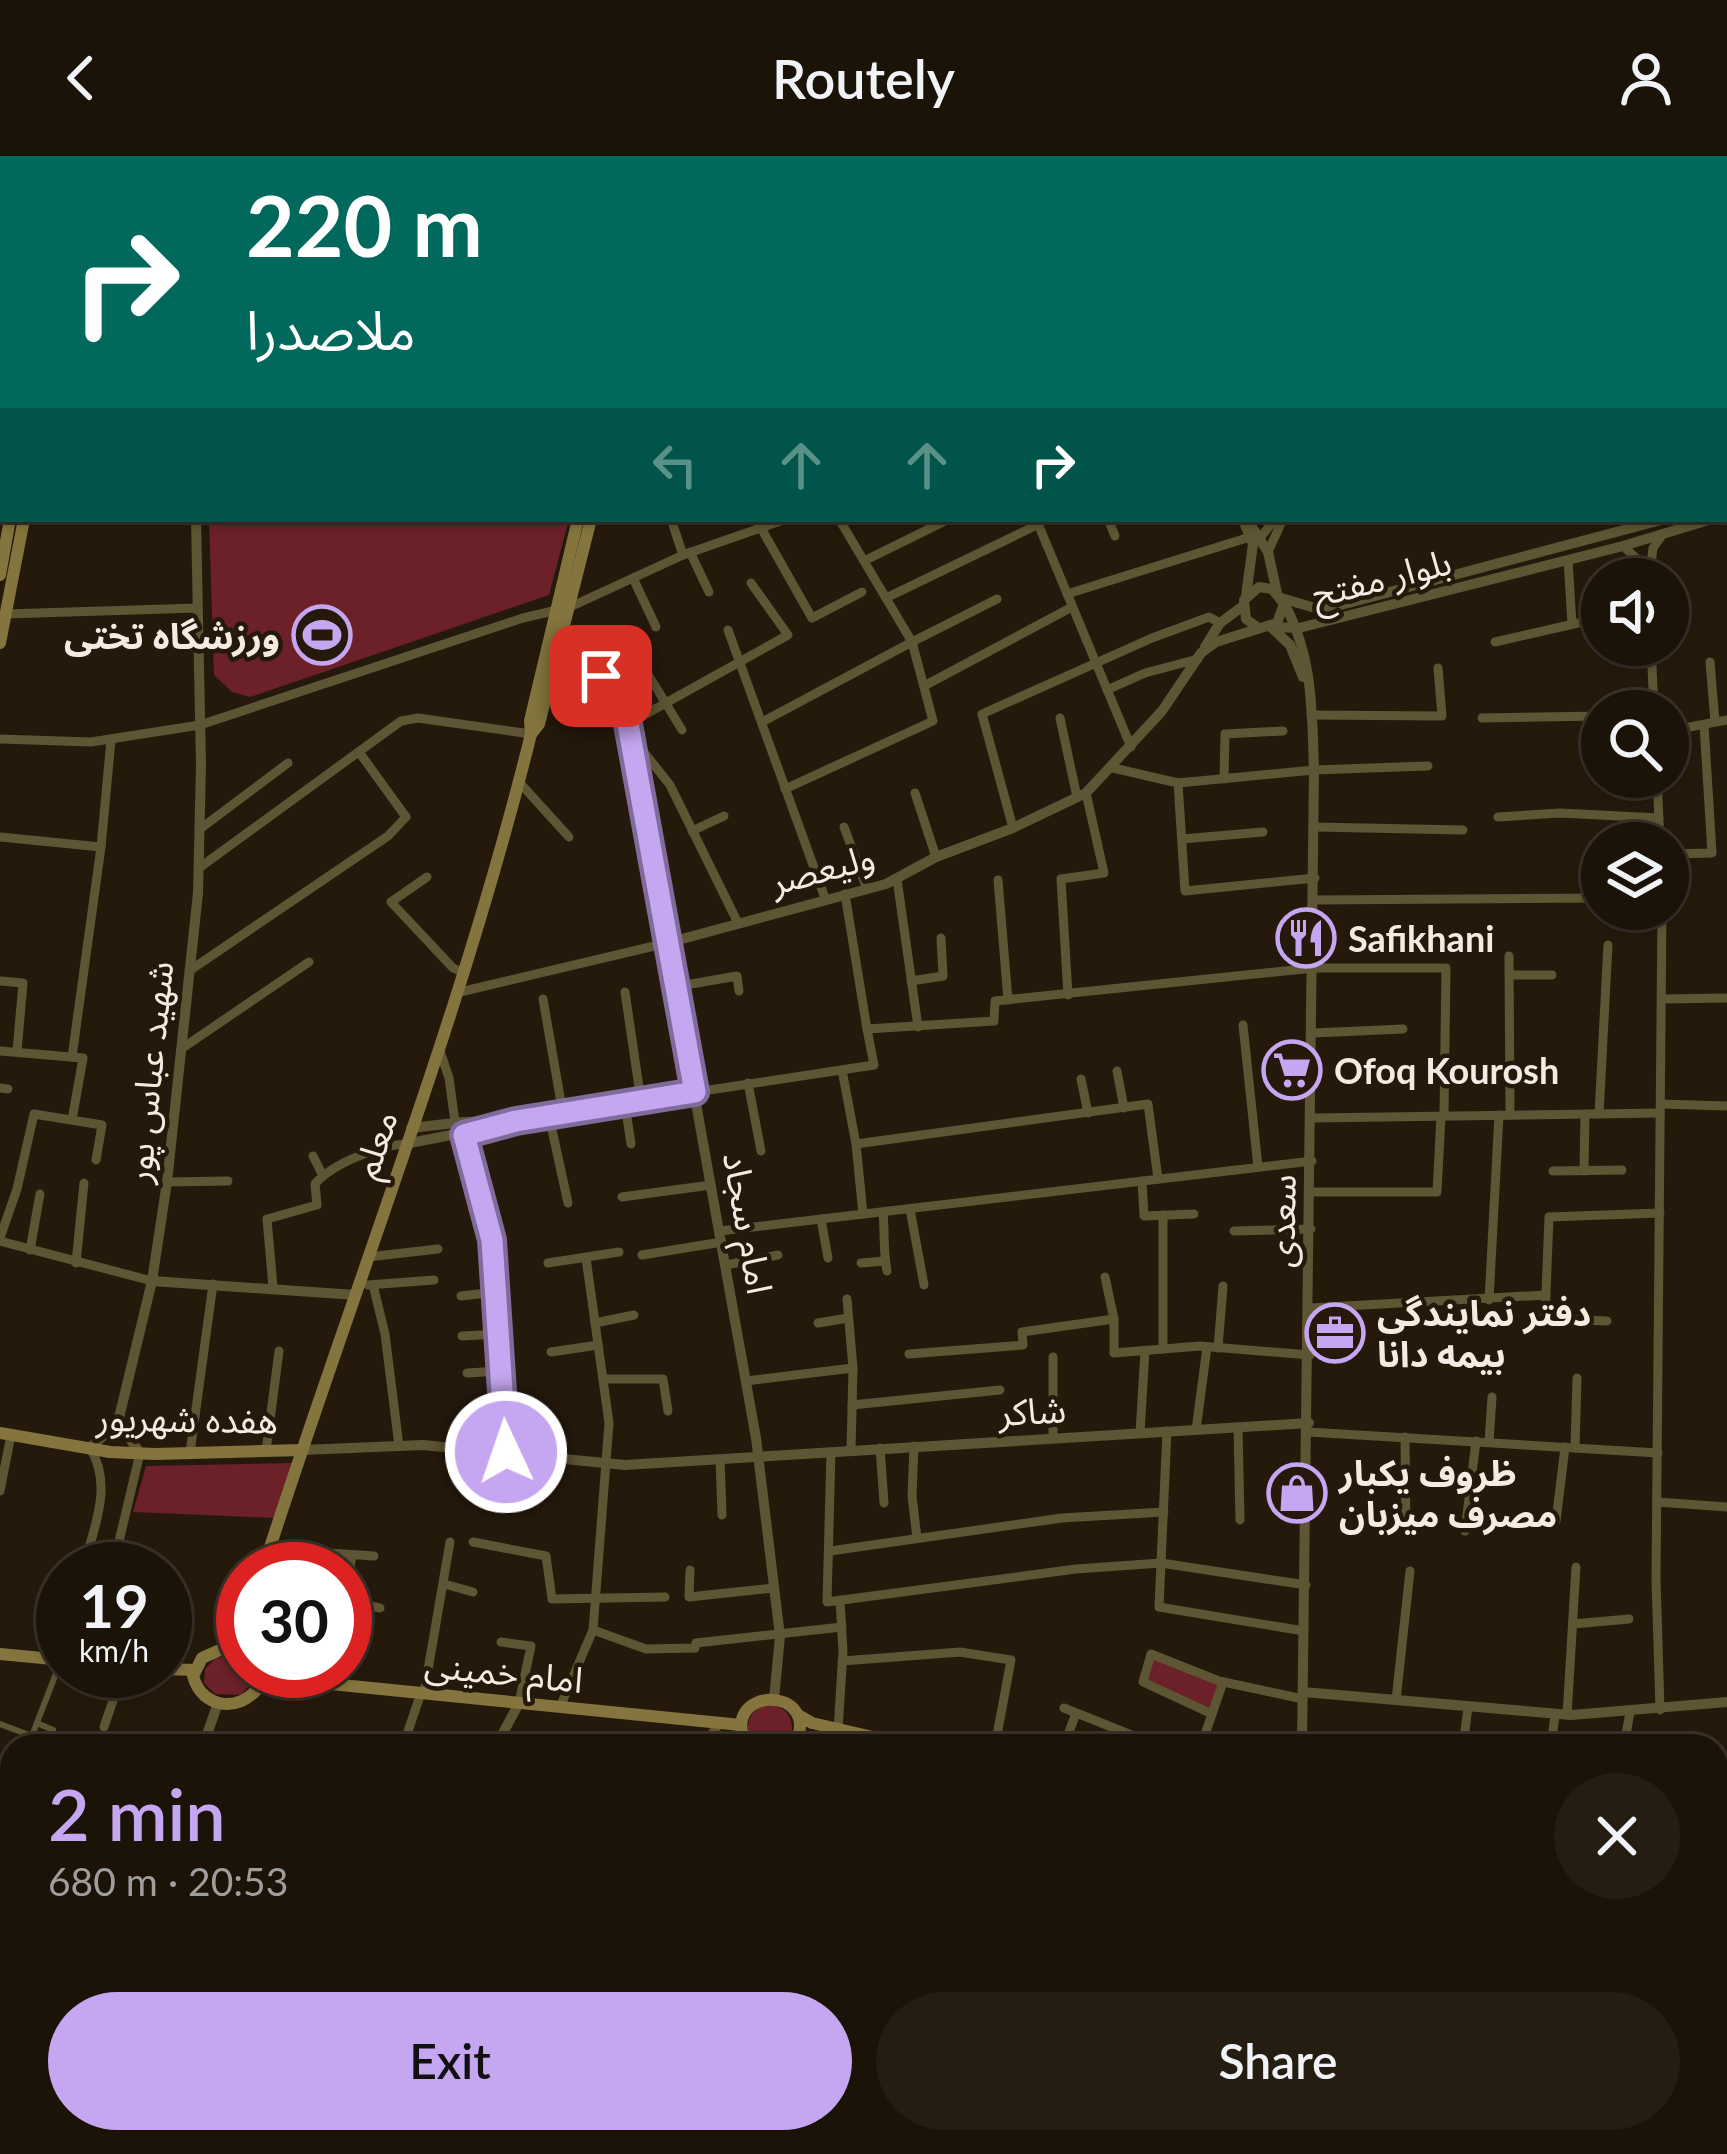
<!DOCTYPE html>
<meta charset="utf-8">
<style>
body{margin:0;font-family:Lato,"Noto Sans Arabic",sans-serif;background:#251c12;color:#f1f3f6;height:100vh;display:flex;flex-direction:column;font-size:45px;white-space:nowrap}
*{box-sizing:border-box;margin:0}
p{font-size:39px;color:#a09e9c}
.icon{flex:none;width:66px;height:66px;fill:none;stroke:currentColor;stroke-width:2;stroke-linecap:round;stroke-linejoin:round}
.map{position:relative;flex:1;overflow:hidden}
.side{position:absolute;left:0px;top:1578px;width:1728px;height:420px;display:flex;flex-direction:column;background:#1c1308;border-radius:36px 36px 0 0;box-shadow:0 3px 9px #0004,0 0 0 3px #3a3229}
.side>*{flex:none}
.top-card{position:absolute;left:0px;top:0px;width:1728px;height:366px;box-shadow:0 3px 9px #0004,0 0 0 3px #3a3229;background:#00695c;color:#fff;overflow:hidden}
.buttons{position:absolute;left:1581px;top:402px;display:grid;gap:24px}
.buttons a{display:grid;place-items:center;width:108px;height:108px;border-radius:50%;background:#1c1308;box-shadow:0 3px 9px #0004,0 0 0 3px #3a3229;font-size:60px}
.speed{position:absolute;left:36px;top:1386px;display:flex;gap:24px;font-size:60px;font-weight:700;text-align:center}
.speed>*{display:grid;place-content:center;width:156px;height:156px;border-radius:50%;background:#1c1308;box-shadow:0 3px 9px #0004,0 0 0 3px #3a3229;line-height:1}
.speed small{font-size:30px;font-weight:400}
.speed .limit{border:18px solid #d22;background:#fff;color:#111}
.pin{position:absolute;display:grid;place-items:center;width:102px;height:102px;color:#fff;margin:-51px;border-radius:24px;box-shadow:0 6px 18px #0006}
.me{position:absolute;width:132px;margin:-66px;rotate:357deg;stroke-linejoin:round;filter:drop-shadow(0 0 9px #0008)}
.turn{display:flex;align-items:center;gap:42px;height:252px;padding:0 48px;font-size:54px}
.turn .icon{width:156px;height:156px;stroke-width:2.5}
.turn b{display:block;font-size:84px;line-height:102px}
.lanes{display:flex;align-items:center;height:114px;padding:0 48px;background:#0003;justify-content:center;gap:60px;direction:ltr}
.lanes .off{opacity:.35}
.round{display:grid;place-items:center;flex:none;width:126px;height:126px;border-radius:63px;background:#251c12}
.summary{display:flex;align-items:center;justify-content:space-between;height:204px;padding:0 48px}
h1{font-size:72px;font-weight:600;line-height:90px;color:#c5a6f0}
.action{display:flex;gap:24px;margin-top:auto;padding:24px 48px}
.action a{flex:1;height:138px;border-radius:72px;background:#c5a6f0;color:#111;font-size:48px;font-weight:600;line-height:138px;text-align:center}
.action a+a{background:#251c12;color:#f1f3f6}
header{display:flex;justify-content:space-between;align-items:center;height:156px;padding:0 48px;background:#1c1308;font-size:54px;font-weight:600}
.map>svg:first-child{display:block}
</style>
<header><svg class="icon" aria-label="back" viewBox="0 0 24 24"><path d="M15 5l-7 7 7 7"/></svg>Routely<svg class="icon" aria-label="person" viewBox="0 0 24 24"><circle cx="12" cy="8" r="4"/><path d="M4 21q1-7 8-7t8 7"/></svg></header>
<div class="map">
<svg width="1727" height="1998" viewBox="0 0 1727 1998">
<rect width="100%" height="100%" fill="#25190b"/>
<g fill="#6c2027">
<polygon points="0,22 3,214 0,230"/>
<polygon points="209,363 569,363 549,439 250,541 232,536 214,519"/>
<polygon points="292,1307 276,1362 133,1356 146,1310"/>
<polygon points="1151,1498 1219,1525 1212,1558 1143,1526"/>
<polygon points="232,1500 243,1505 243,1515 251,1515 251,1528 240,1539 215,1538 204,1527 205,1513 216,1502"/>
<circle cx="770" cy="1571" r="22"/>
</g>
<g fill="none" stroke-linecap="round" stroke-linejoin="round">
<g stroke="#5e5534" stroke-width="6">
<polyline points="37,1567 53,1574"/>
<polyline points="0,1568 32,1580"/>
<polyline points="28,1590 60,1507"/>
<polyline points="0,1663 12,1630"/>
</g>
<g stroke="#5e5534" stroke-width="9">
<polyline points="733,0 734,3"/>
<polyline points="1019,0 1020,3"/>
<polyline points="1168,0 1170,3"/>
<polyline points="1268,0 1269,3"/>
<polyline points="1417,0 1418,3"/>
<polyline points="1561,0 1562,3"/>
<polyline points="1621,0 1622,3"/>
<polyline points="1678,0 1679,3"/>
<polyline points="1725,20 1727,20"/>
<polyline points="1725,125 1727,125"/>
<polyline points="1725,208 1727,208"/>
<polyline points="671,363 683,399"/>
<polyline points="1036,363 1131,591"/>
<polyline points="1108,363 1115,380"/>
<polyline points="761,372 812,462 862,436"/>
<polyline points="1260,382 1275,363"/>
<polyline points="1623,390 1637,403 1645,423"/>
<polyline points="690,396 709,436"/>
<polyline points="1268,396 1283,363"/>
<polyline points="1568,404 1572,468"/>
<polyline points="864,405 949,363"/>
<polyline points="633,422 656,471"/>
<polyline points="1649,423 1653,392 1663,378"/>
<polyline points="1067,438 1250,381"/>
<polyline points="886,442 1039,368"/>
<polyline points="5,458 198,452"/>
<polyline points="728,474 825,742"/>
<polyline points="1495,486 1591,464"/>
<polyline points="1651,489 1654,555"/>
<polyline points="1710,506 1715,566"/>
<polyline points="646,515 682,574"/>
<polyline points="924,530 1072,451"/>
<polyline points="1107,534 1145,517 1198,503"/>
<polyline points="1311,559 1442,560 1438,512"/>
<polyline points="1060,562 1077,641"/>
<polyline points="1482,562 1602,560"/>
<polyline points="762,566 912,486 839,363"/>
<polyline points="628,568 788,479 751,427"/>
<polyline points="1668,575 1727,564"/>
<polyline points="630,579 670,629 737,765"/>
<polyline points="0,583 91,586 200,569 523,462 570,451 683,399 786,363"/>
<polyline points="1113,612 1178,627 1185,735 1315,722"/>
<polyline points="1657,621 1660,687"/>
<polyline points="1224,623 1225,578 1283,575"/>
<polyline points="519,626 569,681"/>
<polyline points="1178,627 1314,614 1428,610"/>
<polyline points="785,633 933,565 912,486 997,443"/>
<polyline points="915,637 936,701"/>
<polyline points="1498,661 1560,657 1659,662"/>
<polyline points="844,671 867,733"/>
<polyline points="1315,671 1463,674"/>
<polyline points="1013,672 982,558 1152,482 1209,461 1220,467"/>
<polyline points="200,673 288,607"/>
<polyline points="692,675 724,660"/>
<polyline points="0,681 101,691"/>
<polyline points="1182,683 1263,676"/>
<polyline points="1668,698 1712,697 1704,569"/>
<polyline points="199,712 401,565 418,562 531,578"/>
<polyline points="427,721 391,746 453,812 462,816"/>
<polyline points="897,723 918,871"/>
<polyline points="998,724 1008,844"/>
<polyline points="845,738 867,873"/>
<polyline points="1315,744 1602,742"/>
<polyline points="1509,800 1510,959"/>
<polyline points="189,815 388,680 406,661 359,596"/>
<polyline points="1509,819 1552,819"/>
<polyline points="0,825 23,827 17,895"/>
<polyline points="911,825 943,820 941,782"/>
<polyline points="674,831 737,820 739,835"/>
<polyline points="625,836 641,945"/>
<polyline points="456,837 667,787"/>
<polyline points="1068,839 1061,723 1104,717 1086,637"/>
<polyline points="543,843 563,958"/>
<polyline points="1663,843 1727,842"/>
<polyline points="1243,869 1258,1011"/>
<polyline points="1314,877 1403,873"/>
<polyline points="181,893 309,806"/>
<polyline points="0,895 83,902 72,964"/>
<polyline points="440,895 449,922 455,966"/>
<polyline points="72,901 101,691 111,584"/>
<polyline points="842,914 856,988 863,1058"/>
<polyline points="1117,915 1124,952"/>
<polyline points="1081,923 1088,957"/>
<polyline points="748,927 761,995"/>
<polyline points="0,932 8,933"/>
<polyline points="696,936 874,909 867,873 994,865 995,845 1314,812 1446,812 1444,960"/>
<polyline points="625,948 631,988"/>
<polyline points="1661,948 1727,950"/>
<polyline points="1599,958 1608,789"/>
<polyline points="549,960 568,1047"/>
<polyline points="1313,962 1660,957"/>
<polyline points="464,979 492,1084 506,1296"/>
<polyline points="856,988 1148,948 1158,1023"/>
<polyline points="313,1000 323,1020"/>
<polyline points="1553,1015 1622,1014"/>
<polyline points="1584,1015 1585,958"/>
<polyline points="1142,1025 1144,1060 1194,1058"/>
<polyline points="167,1026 228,1025"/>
<polyline points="1312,1036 1437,1036 1441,960"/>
<polyline points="622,1041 711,1029"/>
<polyline points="910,1053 924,1129"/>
<path d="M883,1057C885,1078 883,1094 887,1115"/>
<polyline points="1163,1059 1163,1193"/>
<polyline points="821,1063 828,1102"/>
<polyline points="720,1075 1312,1005"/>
<polyline points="1234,1075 1311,1073"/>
<polyline points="0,1082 17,1033 34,958 102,969 96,1004"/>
<polyline points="0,1085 152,1125"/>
<polyline points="30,1094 40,1038"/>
<polyline points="642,1099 722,1086"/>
<polyline points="368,1101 438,1093"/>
<polyline points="76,1107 84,1027"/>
<polyline points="548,1107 619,1096"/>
<polyline points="861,1107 885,1105"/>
<polyline points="726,1109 778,1099"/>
<polyline points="1105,1121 1114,1163 1114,1197 1200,1190 1310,1199"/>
<polyline points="368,1129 434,1124"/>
<polyline points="373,1129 385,1178 399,1290"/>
<path d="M273,1131L267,1063L317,1049L315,1028C333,1007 378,990 405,988"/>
<polyline points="461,1140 496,1136"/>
<polyline points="847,1143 853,1212 851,1294"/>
<polyline points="1489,1144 1499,959"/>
<polyline points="1310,1152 1546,1139"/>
<polyline points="1607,1165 1545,1162 1549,1061 1660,1057"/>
<polyline points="595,1167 634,1159"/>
<polyline points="818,1167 848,1162"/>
<polyline points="462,1180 499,1178"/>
<polyline points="1218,1192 1223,1130"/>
<polyline points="551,1196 598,1189"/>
<polyline points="909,1198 1023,1189 1022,1176 1114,1163"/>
<polyline points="467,1217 501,1215"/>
<polyline points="603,1223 663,1223 668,1255"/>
<polyline points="746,1225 853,1212"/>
<polyline points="852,1249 1000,1234"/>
<polyline points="1238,1271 1240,1364"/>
<polyline points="1196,1274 1207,1191"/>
<polyline points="1167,1275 1159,1451 1304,1475"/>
<polyline points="1308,1276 1658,1297"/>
<polyline points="1140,1277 1145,1195"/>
<polyline points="1405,1281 1406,1374"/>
<polyline points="1053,1282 1053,1201"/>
<polyline points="1489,1286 1492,1241"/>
<polyline points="914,1290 912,1340 917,1382"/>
<polyline points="880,1292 884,1347"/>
<polyline points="1575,1292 1577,1222"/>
<polyline points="266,1295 279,1195"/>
<polyline points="831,1296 827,1446 1076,1413 1161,1407 1306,1429"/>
<polyline points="190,1297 213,1128"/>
<polyline points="720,1303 722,1359"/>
<polyline points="0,1335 11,1279"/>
<polyline points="1657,1346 1727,1351"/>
<polyline points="1523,1362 1556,1365 1565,1291"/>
<polyline points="1465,1375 1476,1285"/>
<polyline points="473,1386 546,1400 552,1443 665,1441"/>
<polyline points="269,1393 374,1400"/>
<polyline points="830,1395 1062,1362 1164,1356"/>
<polyline points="86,1400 116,1398 140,1297"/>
<path d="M83,1413C93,1374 114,1330 90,1292"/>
<polyline points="690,1414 689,1441 774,1432"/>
<polyline points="444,1428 473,1436"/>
<polyline points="345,1441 352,1399"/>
<polyline points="345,1445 380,1452"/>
<polyline points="1573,1468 1629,1463"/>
<polyline points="593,1474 646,1493 695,1492 696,1487 842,1471"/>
<polyline points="501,1486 531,1490 519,1547"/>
<polyline points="842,1505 960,1496 1011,1504 995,1590"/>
<polyline points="424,1537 450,1386"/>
<polyline points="1396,1544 1410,1415"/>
<polyline points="560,1551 593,1474 609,1267 586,1102"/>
<polyline points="1064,1552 1159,1590"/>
<polyline points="1660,1554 1656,1423 1662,753"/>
<polyline points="1212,1558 1143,1526 1151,1498 1219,1525 1303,1543"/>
<polyline points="1567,1559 1576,1411"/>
<polyline points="104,1571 123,1515"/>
<polyline points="838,1574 843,1495 840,1444"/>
<polyline points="403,1590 421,1537"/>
<polyline points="528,1590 531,1584"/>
<polyline points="702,1590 720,1567"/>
<polyline points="1064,1590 1076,1557"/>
<polyline points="1201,1590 1223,1526"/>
<polyline points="1463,1590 1468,1551"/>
<polyline points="1551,1590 1555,1559"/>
<polyline points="1624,1590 1630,1556"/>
<polyline points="0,1792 12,1796"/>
<polyline points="0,1878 12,1884"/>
<polyline points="0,1983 12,1960"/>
<polyline points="146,1986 162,1998"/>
<polyline points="258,1986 270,1995"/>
<polyline points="483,1986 494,1998"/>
<polyline points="760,1986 778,1998"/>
<polyline points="888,1986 895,1991 898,1986"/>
<polyline points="1010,1986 1033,1998"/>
<polyline points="1290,1986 1306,1998"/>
<polyline points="1575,1986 1617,1993 1616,1998"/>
<polyline points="715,1990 718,1986"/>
<polyline points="399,1996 406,1986"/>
<polyline points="661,1998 665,1992"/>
<polyline points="820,1998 828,1986"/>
<polyline points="1163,1998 1172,1986"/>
<polyline points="1469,1998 1470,1986"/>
</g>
<g stroke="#5e5534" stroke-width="10">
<polyline points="185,0 185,3"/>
<polyline points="781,0 785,3"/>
<polyline points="839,3 839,0"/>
<polyline points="1507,3 1510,0"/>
<polyline points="1725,346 1727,346"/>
<polyline points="1725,360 1727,359"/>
<polyline points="1247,363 1268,396 1277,437"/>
<polyline points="1244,366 1253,388 1246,440"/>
<path d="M1281,442C1313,496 1312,553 1314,614L1302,1590"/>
<polyline points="1281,442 1322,454 1665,363"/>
<polyline points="1274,471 1299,472 1623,390 1712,363"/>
<polyline points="1272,472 1290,489 1303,521"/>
<polyline points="561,489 580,495 586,501 628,568 756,1282 780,1480 774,1543"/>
<polyline points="1205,491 1220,467 1243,450"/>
<polyline points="667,787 886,728 936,701 1013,672 1086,637 1162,555 1201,497 1216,486 1277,467 1284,448 1272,433 1259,431 1244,444 1246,463 1257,471"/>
<polyline points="411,972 463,966 516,965 696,936"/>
<polyline points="405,988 507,968"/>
<polyline points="152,1125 356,1139"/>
<polyline points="118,1266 152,1125 167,1026 198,737 201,609 196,363"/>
<polyline points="118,1266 140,1297"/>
<polyline points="90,1292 118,1266"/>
<polyline points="303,1294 423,1289 625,1309 1309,1267"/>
<polyline points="1303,1536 1571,1559 1727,1546"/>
<polyline points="203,1590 218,1547"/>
<polyline points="496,1590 519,1547"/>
<polyline points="67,1998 71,1986"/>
<polyline points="976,1998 983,1986"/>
</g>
<g stroke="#84753e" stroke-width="12">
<polyline points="61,0 65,3"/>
<polyline points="627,0 630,3"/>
<polyline points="93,3 95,0"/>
<polyline points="655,3 656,0"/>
<polyline points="683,3 684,0"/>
<polyline points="0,318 3,314"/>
<polyline points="0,339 3,343"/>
<polyline points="0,419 10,363"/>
<polyline points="0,487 24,363"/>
<polyline points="531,578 539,568 591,363"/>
<polyline points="0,1277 110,1296 155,1298 303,1294"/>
<path d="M263,1413C352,1135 461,862 531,578L530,565L578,363"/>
<polyline points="237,1493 243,1475"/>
<path d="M243,1496L222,1493L202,1502L193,1520C202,1553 239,1557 259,1531L260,1516"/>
<polyline points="0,1498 63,1504"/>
<polyline points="165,1513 195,1514"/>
<polyline points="261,1521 741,1569"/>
<polyline points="798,1559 812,1567 912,1590"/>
<path d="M747,1590C716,1528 826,1529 794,1590"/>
<polyline points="1716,1831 1727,1835"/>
<polyline points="545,1998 552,1986"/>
<polyline points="558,1998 564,1986"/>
</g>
</g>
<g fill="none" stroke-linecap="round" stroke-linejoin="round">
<g stroke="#806c9c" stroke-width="30">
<polyline id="route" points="506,1296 492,1084 464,979 516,965 695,936 628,568 601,520"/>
</g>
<use href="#route" stroke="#c5a6f0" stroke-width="21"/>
</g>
<defs>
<g id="stadium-ring" transform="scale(3)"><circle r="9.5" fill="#25190b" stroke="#c5a6f0" stroke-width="1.5"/><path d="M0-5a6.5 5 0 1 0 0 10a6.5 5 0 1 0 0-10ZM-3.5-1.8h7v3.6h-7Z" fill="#c5a6f0"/></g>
<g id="restaurant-ring" transform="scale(3)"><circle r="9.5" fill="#25190b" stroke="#c5a6f0" stroke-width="1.5"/><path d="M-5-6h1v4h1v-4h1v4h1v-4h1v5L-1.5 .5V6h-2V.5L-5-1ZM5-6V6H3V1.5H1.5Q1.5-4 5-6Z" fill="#c5a6f0"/></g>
<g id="supermarket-ring" transform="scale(3)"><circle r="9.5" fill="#25190b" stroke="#c5a6f0" stroke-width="1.5"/><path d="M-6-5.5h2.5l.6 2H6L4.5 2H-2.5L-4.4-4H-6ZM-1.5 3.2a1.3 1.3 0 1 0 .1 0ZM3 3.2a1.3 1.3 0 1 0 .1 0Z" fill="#c5a6f0"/></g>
<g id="office-ring" transform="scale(3)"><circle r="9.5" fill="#25190b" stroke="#c5a6f0" stroke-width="1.5"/><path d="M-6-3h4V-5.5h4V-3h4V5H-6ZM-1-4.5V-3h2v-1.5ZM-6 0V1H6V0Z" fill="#c5a6f0"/></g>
<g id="shop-ring" transform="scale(3)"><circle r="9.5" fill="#25190b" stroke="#c5a6f0" stroke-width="1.5"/><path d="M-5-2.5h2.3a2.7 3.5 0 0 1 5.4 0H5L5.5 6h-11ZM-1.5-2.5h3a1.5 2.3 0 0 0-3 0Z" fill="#c5a6f0"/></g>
</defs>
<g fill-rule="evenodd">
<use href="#stadium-ring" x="322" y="479"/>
<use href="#restaurant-ring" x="1306" y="782"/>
<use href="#supermarket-ring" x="1292" y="914"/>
<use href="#office-ring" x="1335" y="1177"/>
<use href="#shop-ring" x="1297" y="1337"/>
</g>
<g text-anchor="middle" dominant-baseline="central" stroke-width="9" stroke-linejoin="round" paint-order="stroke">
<g font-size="36" fill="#f4ece3" stroke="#25190b">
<text transform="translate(1381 421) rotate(-14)">بلوار مفتح</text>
<text transform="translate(822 712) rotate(-15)">ولیعصر</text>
<text transform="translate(148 916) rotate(-84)">شهید عباس پور</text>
<text transform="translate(374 988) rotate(-71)">معلم</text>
<text transform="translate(1281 1065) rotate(-89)">سعدی</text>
<text transform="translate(749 1067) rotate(80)">امام سجاد</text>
<text transform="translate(1032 1254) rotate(-3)">شاکر</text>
<text transform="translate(187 1262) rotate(1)">هفده شهریور</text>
<text transform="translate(504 1515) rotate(6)">امام خمینی</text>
</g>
<g font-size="36" font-weight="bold" fill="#f4ece3" stroke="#25190b" text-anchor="start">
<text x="280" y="479" text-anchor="end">ورزشگاه تختی</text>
<text x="1348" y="782">Safikhani</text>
<text x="1334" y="914">Ofoq Kourosh</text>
<text x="1377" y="1156">دفتر نمایندگی<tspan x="1377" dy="41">بیمه دانا</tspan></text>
<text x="1339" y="1316">ظروف یکبار<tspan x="1339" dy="41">مصرف میزبان</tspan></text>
</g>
</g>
</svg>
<div class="buttons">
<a><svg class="icon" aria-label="sound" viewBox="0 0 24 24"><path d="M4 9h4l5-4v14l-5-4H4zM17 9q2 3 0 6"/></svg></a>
<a><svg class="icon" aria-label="search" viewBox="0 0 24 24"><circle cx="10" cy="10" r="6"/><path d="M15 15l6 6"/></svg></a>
<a><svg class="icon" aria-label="layers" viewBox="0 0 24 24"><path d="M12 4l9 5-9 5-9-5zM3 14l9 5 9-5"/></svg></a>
</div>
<div class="speed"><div>19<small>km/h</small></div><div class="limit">30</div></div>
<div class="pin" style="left:601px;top:520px;background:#d93025"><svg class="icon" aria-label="arrive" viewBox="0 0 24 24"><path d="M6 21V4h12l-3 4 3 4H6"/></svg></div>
<svg class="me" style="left:506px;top:1296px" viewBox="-20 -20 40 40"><circle r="17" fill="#c5a6f0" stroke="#fff" stroke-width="3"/><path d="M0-11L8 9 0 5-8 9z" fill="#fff"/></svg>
<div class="top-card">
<div class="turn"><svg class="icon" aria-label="right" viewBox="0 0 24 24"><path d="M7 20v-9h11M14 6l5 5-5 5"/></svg><div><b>220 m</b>ملاصدرا</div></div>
<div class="lanes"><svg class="icon off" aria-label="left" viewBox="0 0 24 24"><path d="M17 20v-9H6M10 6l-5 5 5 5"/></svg><svg class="icon off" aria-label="ahead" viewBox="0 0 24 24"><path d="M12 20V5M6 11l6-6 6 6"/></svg><svg class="icon off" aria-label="ahead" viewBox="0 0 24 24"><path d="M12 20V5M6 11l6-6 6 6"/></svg><svg class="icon" aria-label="right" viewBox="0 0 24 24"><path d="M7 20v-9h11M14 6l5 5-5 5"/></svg></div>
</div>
<section class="side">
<div class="summary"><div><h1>2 min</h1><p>680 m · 20:53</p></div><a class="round"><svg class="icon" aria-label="close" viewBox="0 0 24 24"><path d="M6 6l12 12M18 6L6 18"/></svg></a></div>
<div class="action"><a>Exit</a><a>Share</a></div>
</section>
</div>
